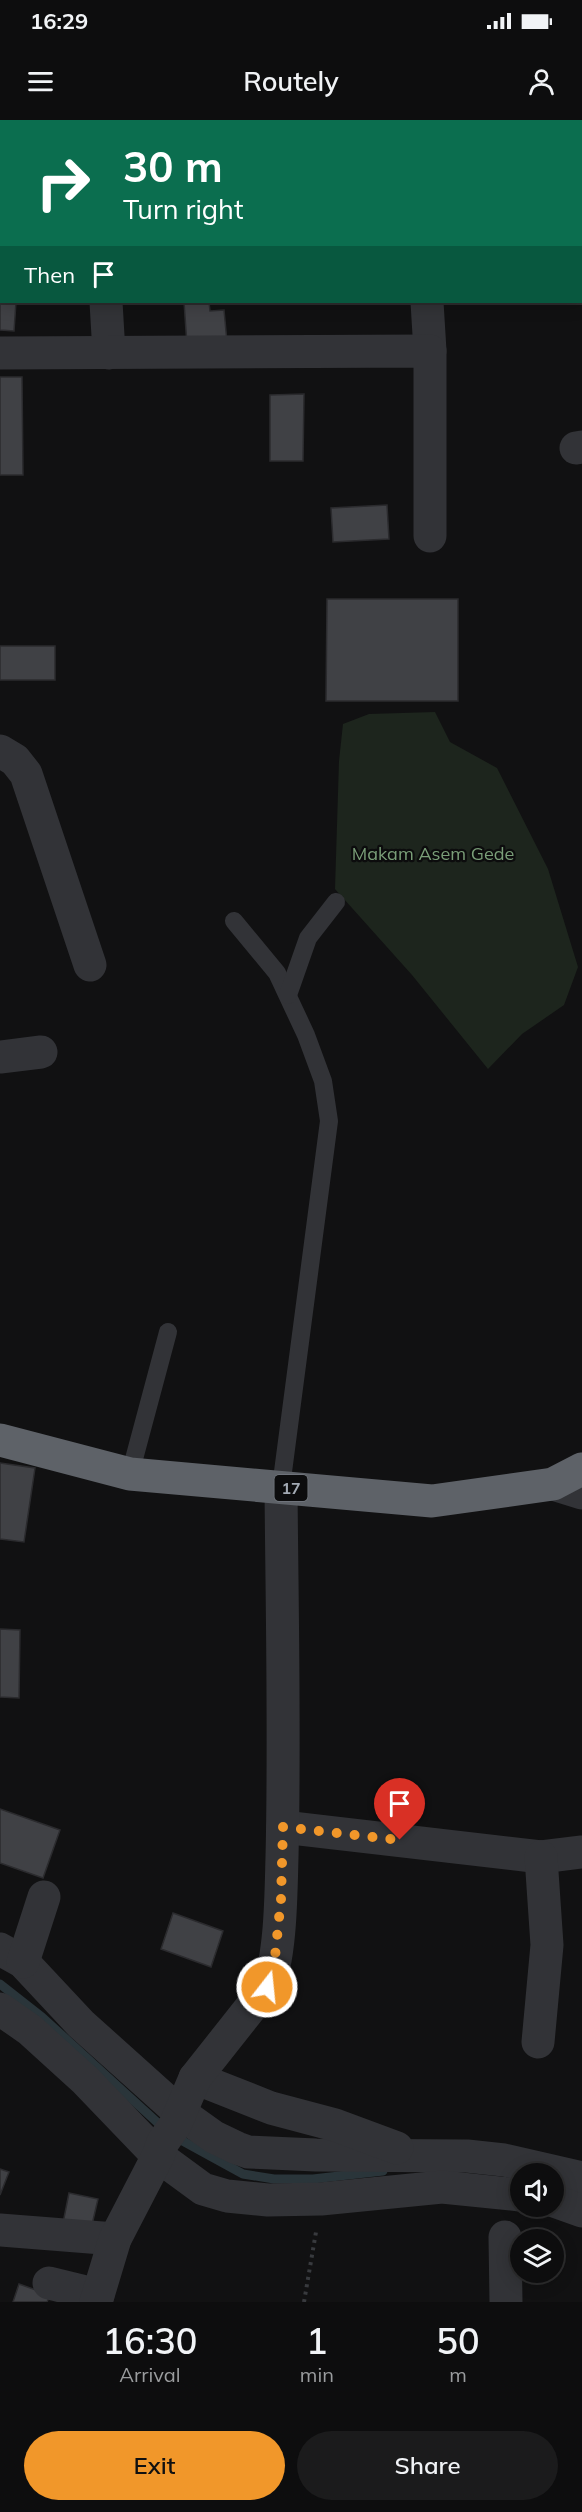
<!DOCTYPE html>
<style>
body{margin:0;font-family:Mulish,sans-serif;background:#1b1b1c;color:#f1f3f6;height:100vh;display:flex;flex-direction:column;font-size:22px;white-space:nowrap}
*{box-sizing:border-box;margin:0}
p{font-size:20px;color:#9a9c9e}
.icon{flex:none;width:33px;height:33px;fill:none;stroke:currentColor;stroke-width:2;stroke-linecap:round;stroke-linejoin:round}
.map{position:relative;height:2182px;overflow:hidden}
.side{display:flex;flex-direction:column;background:#0d0d0e;flex:1}
.side>*{flex:none}
.guide{position:absolute;left:0px;top:0px;width:582px;height:183px;box-shadow:0 3px 15px #0003,0 0 0 2px #2d2d2e;background:#0b6e4f;color:#fff;overflow:hidden}
.controls{position:absolute;left:510px;top:2043px;display:grid;gap:12px}
.controls a{display:grid;place-items:center;width:54px;height:54px;border-radius:50%;background:#0d0d0e;box-shadow:0 3px 15px #0003,0 0 0 2px #2d2d2e;font-size:30px}
.pin{position:absolute;display:grid;place-items:center;width:51px;height:51px;color:#fff;margin:-62px -26px;border-radius:50% 50% 50% 0;rotate:-45deg;box-shadow:0 0 6px #0007}
.pin .icon{rotate:45deg}
.me{position:absolute;width:66px;margin:-33px;rotate:16deg;stroke-linejoin:round;filter:drop-shadow(0 0 4px #0008)}
.turn{display:flex;align-items:center;gap:21px;height:126px;padding:0 24px;font-size:27px}
.turn .icon{width:78px;height:78px;stroke-width:2.5}
.turn b{display:block;font-size:42px;line-height:51px}
.then{display:flex;align-items:center;height:57px;padding:0 24px;background:#0003;gap:12px;font-size:22px}
.eta{display:flex;justify-content:space-evenly;align-items:center;height:102px;text-align:center}
.eta b{font-size:36px;font-weight:600;line-height:42px}
.button{display:flex;gap:12px;margin-top:auto;padding:12px 24px}
.button a{flex:1;height:69px;border-radius:36px;background:#f1972a;color:#111;font-size:24px;font-weight:600;line-height:69px;text-align:center}
.button a+a{background:#1b1b1c;color:#f1f3f6}
.status{display:flex;justify-content:space-between;align-items:center;height:42px;padding:0 30px;background:#0d0d0e;direction:ltr}
.status svg{height:16px;fill:currentColor}
header{display:flex;justify-content:space-between;align-items:center;height:78px;padding:0 24px;background:#0d0d0e;font-size:27px;font-weight:600}
.map>svg:first-child{display:block}
</style>
<div class="status"><b>16:29</b><svg viewBox="0 0 49 12"><path d="M0 12V9h3v3zM5 12V6h3v6zM10 12V3h3v9zM15 12V0h3v12zM26 1h20v11H26zM47 4h2v5h-2z"/></svg></div>
<header><svg class="icon" aria-label="menu" viewBox="0 0 24 24"><path d="M4 6h16M4 12h16M4 18h16"/></svg>Routely<svg class="icon" aria-label="person" viewBox="0 0 24 24"><circle cx="12" cy="8" r="4"/><path d="M4 21q1-7 8-7t8 7"/></svg></header>
<div class="map">
<svg width="582" height="2182" viewBox="0 0 582 2182">
<rect width="100%" height="100%" fill="#111112"/>
<polygon fill="#1d251d" points="435,592 450,622 497,648 548,749 578,847 564,885 522,914 488,949 412,855 335,769 339,641 343,604 369,594"/>
<g fill="none" stroke-linecap="round" stroke-linejoin="round">
<polyline stroke="#2a353a" stroke-width="9" points="0,1864 42,1897 170,2014 243,2054 274,2059 313,2059 383,2051"/>
</g>
<g fill="#404145" stroke="#2b2b2e" stroke-width="1.5">
<polygon points="0,146 2,182 16,182 14,211 0,210"/>
<polygon points="184,182 209,182 210,191 224,190 227,222 187,225"/>
<polygon points="0,257 22,257 23,355 0,355"/>
<polygon points="304,274 303,341 270,341 270,275"/>
<polygon points="387,385 389,419 333,422 331,388"/>
<polygon points="327,479 458,479 458,581 326,581"/>
<rect x="0" y="526" width="55" height="34"/>
<polygon points="0,1343 35,1348 24,1422 0,1419"/>
<polygon points="0,1509 20,1510 19,1578 0,1577"/>
<polygon points="0,1689 60,1710 43,1758 0,1743"/>
<polygon points="173,1793 223,1811 211,1847 161,1829"/>
<polygon points="0,2049 9,2052 0,2075"/>
<polygon points="69,2073 98,2079 91,2109 63,2103"/>
<polygon points="19,2164 50,2175 47,2182 13,2182"/>
</g>
<g fill="none" stroke-linecap="round" stroke-linejoin="round">
<polyline stroke="#383a3e" stroke-width="4" stroke-dasharray="3 4.5" stroke-linecap="butt" points="304,2182 316,2112"/>
<g stroke="#323337" stroke-width="18">
<polyline points="234,801 277,853 306,915 323,961 329,1001 281,1367"/>
<polyline points="288,875 308,818 336,782"/>
<polyline points="130,1354 168,1212"/>
</g>
<g stroke="#323337" stroke-width="33">
<polyline points="97,0 97,2"/>
<polyline points="0,16 2,16"/>
<polyline points="106,182 109,233"/>
<polyline points="427,182 430,231"/>
<polyline points="0,233 430,231 430,416"/>
<polyline points="576,328 582,327"/>
<polyline points="0,631 15,640 26,654 90,845"/>
<polyline points="0,937 41,932"/>
<polyline points="553,1364 582,1373"/>
<polyline points="283,1707 541,1737 582,1732"/>
<polyline points="0,1829 23,1842 81,1904 179,1992 214,2017 237,2028 248,2032 316,2035 467,2036 504,2040 582,2058"/>
<polyline points="23,1842 44,1777"/>
<polyline points="0,1889 30,1910 85,1960 158,2036 203,2069 227,2076 268,2080 321,2079 442,2067 520,2075"/>
<polyline points="538,1922 547,1825 541,1737"/>
<polyline points="195,1958 271,1988 335,2005 397,2028"/>
<polyline points="554,2081 582,2091"/>
<polyline points="0,2110 115,2119"/>
<polyline points="505,2117 506,2182"/>
<polyline points="49,2163 98,2175"/>
<path d="M96,2182L115,2119L158,2036L163,2022L175,2005L195,1958L267,1867C281,1840 281,1770 282,1737C285,1614 282,1490 281,1367"/>
</g>
<polyline stroke="#5e6268" stroke-width="33" points="0,1320 130,1354 432,1381 553,1364 582,1349"/>
</g>
<g fill="none" stroke-linecap="round" stroke-linejoin="round">
<polyline stroke="#f1972a" stroke-width="10" stroke-dasharray="0 18" points="267,1867 273,1856 281,1779 283,1707 400,1720"/>
</g>
<g text-anchor="middle" dominant-baseline="central" stroke-width="4.5" stroke-linejoin="round" paint-order="stroke">
<rect fill="#0c0c0d" stroke="#757a81" stroke-width="1.5" x="274.5" y="1355" width="33" height="26" rx="4.5"/>
<g font-size="16" font-weight="bold" fill="#a2a9b3">
<text x="291" y="1368">17</text>
</g>
<g font-size="18" fill="#7a9e78" stroke="#0c0c0d">
<text x="433" y="733">Makam Asem Gede</text>
</g>
</g>
</svg>
<div class="controls">
<a><svg class="icon" aria-label="sound" viewBox="0 0 24 24"><path d="M4 9h4l5-4v14l-5-4H4zM17 9q2 3 0 6"/></svg></a>
<a><svg class="icon" aria-label="layers" viewBox="0 0 24 24"><path d="M12 4l9 5-9 5-9-5zM3 14l9 5 9-5"/></svg></a>
</div>
<div class="pin" style="left:400px;top:1720px;background:#d93025"><svg class="icon" aria-label="arrive" viewBox="0 0 24 24"><path d="M6 21V4h12l-3 4 3 4H6"/></svg></div>
<svg class="me" style="left:267px;top:1867px" viewBox="-20 -20 40 40"><circle r="17" fill="#f1972a" stroke="#fff" stroke-width="3"/><path d="M0-11L8 9 0 5-8 9z" fill="#fff"/></svg>
<div class="guide">
<div class="turn"><svg class="icon" aria-label="right" viewBox="0 0 24 24"><path d="M7 20v-9h11M14 6l5 5-5 5"/></svg><div><b>30 m</b>Turn right</div></div>
<div class="then">Then<svg class="icon" aria-label="arrive" viewBox="0 0 24 24"><path d="M6 21V4h12l-3 4 3 4H6"/></svg></div>
</div>
</div>
<section class="side">
<div class="eta">
<div><b>16:30</b><p>Arrival</p></div>
<div><b>1</b><p>min</p></div>
<div><b>50</b><p>m</p></div>
</div>
<div class="button"><a>Exit</a><a>Share</a></div>
</section>
